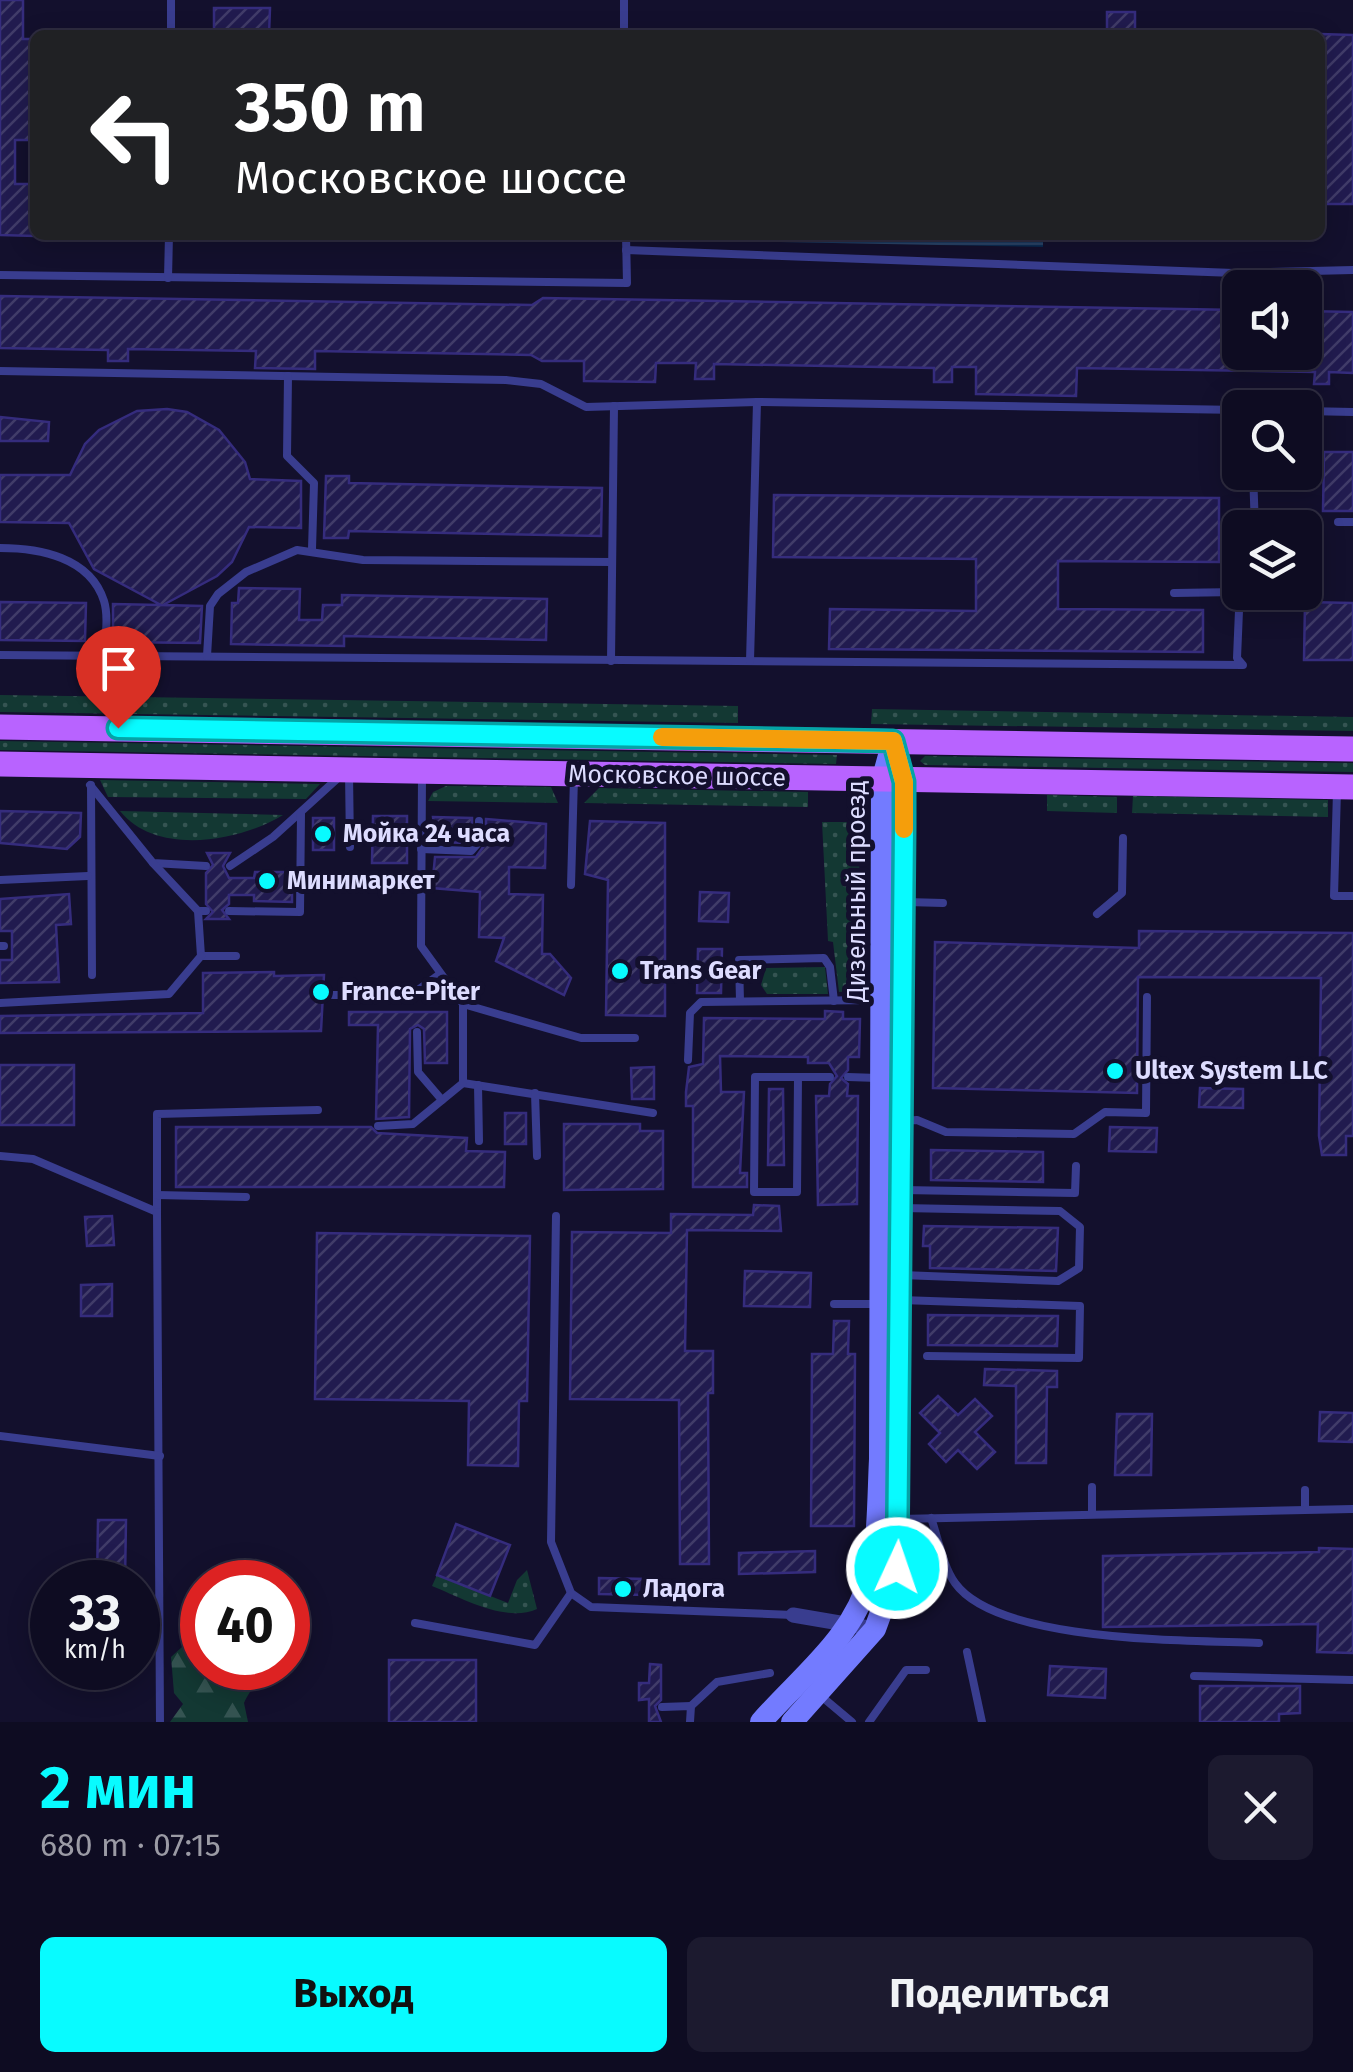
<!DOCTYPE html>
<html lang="ru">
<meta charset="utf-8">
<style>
body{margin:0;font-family:"Fira Sans",sans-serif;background:#1c1a2f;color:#f1f3f6;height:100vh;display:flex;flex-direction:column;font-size:38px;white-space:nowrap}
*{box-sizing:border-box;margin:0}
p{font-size:32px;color:#9b9ba5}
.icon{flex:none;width:55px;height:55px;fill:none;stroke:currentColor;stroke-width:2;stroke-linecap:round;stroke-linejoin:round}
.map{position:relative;height:1722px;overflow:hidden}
.side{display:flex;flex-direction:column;background:#0e0c22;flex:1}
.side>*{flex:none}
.top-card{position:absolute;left:30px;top:30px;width:1295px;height:210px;border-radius:15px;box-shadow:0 5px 25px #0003,0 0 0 2px #2e2c40;background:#202124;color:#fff;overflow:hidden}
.controls{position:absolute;left:1222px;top:270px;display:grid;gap:20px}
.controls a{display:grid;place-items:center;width:100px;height:100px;border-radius:15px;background:#0e0c22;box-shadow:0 5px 25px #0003,0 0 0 2px #2e2c40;font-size:50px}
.speed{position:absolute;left:30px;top:1560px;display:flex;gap:20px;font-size:50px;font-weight:700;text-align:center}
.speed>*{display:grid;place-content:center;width:130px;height:130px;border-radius:50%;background:#0e0c22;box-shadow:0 5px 25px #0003,0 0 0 2px #2e2c40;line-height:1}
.speed small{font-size:25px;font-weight:400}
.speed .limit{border:15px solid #d22;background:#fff;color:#111}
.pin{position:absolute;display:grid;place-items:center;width:85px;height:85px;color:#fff;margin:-102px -42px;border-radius:50% 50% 50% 0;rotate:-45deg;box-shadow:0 0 10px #0007}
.pin .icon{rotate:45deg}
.me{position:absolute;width:110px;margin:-55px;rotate:3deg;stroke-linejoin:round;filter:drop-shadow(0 0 8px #0008)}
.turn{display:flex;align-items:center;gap:35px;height:210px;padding:0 40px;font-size:45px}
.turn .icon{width:130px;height:130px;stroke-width:2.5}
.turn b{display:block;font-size:70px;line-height:85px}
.round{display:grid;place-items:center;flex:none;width:105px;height:105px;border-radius:15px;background:#1c1a2f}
.headline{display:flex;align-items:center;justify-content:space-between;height:170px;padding:0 40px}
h1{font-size:60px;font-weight:700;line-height:75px;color:#08fbff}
.primary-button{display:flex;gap:20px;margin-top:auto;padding:20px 40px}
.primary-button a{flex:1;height:115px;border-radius:15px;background:#08fbff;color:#111;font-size:40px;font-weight:700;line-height:115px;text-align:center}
.primary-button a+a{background:#1c1a2f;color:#f1f3f6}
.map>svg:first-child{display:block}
</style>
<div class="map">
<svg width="1353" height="1722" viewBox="0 0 1353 1722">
<defs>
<pattern id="grass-dots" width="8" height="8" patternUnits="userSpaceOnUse" patternTransform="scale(2.5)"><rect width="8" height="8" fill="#133833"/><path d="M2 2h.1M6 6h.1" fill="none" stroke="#355452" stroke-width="1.8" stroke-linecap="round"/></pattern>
<pattern id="forest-firs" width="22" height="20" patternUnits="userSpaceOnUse" patternTransform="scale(2.5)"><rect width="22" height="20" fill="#133833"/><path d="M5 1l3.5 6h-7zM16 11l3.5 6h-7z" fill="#355452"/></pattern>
<pattern id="water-rules" width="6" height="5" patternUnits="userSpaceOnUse" patternTransform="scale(2.5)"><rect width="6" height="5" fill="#08274e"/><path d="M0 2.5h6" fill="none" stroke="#2c4669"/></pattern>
<pattern id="building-hatch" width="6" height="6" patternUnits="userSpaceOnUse" patternTransform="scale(2.5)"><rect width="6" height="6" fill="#211b4f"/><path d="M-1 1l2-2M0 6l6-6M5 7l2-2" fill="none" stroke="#413c69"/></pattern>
</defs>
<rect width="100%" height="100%" fill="#13102d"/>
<g fill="url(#grass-dots)">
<polygon points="0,695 738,706 738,723 0,712"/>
<polygon points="872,709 1353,717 1353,731 871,724"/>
<polygon points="0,741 836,755 837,755 836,764 0,750"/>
<polygon points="925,756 1353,763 1353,772 925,765 920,761"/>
<polygon points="100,780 320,784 306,799 108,797"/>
<polygon points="446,786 551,787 558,803 428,801 433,792"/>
<polygon points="599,788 808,792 808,807 584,803"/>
<polygon points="1047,795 1117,797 1117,813 1047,811"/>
<polygon points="1133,796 1328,800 1328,817 1132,813"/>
<path d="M120,811L283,815C241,841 157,857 120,811Z"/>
<polygon points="822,822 859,822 860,990 839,992 833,942 828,941"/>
<polygon points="825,967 828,994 767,994 761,985 766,968"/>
<path d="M527,1570L537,1609C505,1623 462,1598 432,1586L437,1575L508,1603L517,1580Z"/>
</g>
<path fill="url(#forest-firs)" d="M202,1640V1668H248C263,1682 250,1688 244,1703L248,1722H170L183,1704L174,1693L171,1657L182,1647Z"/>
<polygon fill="url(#water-rules)" points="779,235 1043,235 1043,247 779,242"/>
<g fill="url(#building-hatch)" stroke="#352c7d" stroke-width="2.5">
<polygon points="0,0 23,0 23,39 35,39 35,140 15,140 15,184 35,184 35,236 0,235"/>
<polygon points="214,8 270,8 269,35 214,35"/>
<rect x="1107" y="12" width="28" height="23"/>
<polygon points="1320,34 1353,35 1353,204 1320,204"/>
<polygon points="0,296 532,305 543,298 1240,310 1240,352 1305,352 1305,311 1353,312 1353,373 1329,372 1329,384 1314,384 1315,372 1077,368 1076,396 976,394 976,367 952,367 952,382 934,382 934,368 714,364 714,379 695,379 696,363 656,363 655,382 584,381 584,361 542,361 531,355 315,351 315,369 255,368 256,351 128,349 128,361 108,361 108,350 0,348"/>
<polygon points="167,409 187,412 219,430 245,462 250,479 301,481 301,528 249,527 232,562 217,576 163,605 202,606 200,643 113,642 113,604 161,605 94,569 69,523 0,522 0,475 70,475 85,444 99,430 137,411"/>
<polygon points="0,417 49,422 48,441 0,441"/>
<polygon points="1324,452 1353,452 1353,511 1323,511"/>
<polygon points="326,476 349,476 349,483 602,488 601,536 349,531 348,538 324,538"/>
<polygon points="774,495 1219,498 1219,562 1058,561 1058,609 1203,610 1203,652 829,649 830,609 976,611 976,559 773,557"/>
<polygon points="239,588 300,589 299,620 322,620 323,605 342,605 342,595 547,599 546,640 344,636 344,646 231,644 232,603 238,603"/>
<polygon points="0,602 86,603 85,641 0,640"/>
<polygon points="1305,602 1353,603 1353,660 1304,660"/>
<polygon points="0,811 81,813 80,837 67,849 0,843"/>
<polygon points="373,816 407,816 407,863 372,863"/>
<polygon points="433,817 472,818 472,839 468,843 436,842"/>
<rect x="313" y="818" width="21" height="32"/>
<polygon points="486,819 546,824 545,868 509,867 509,894 543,895 542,954 550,954 571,978 564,995 496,961 504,938 479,937 480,892 432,888 435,857 476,857 486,843"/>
<polygon points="590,821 665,823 665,1016 606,1015 608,880 585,874"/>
<polygon points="207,853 230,853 223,866 229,878 254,878 255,872 292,872 292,902 254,901 254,895 229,895 229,904 222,910 229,919 206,919 213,912 206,904 206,873 213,865"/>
<polygon points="700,892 729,893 728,922 699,921"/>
<polygon points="69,894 71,924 56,925 59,982 0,983 0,960 12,960 12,931 0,931 0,899"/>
<polygon points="1139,931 1353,933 1353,1136 1346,1136 1346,1155 1322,1155 1319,1136 1321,978 1138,977 1137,1093 933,1088 935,942 1139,948"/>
<polygon points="698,949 722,949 721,993 697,993"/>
<polygon points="274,972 274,976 324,975 321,1031 0,1033 0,1016 203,1013 203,973"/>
<polygon points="825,1011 843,1012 843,1019 860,1019 859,1057 848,1057 848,1070 841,1078 848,1084 847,1096 858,1096 857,1204 818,1205 816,1096 829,1096 830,1084 837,1076 829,1063 808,1063 808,1057 720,1056 721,1092 744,1092 740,1173 747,1173 747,1187 693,1187 693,1106 686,1106 686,1092 689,1067 703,1064 704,1018 825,1019"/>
<polygon points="349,1012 447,1012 447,1063 425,1063 424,1029 418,1025 410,1029 409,1117 376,1119 378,1025 349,1025"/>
<rect x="0" y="1065" width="74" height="60"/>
<polygon points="654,1067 654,1099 632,1099 631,1068"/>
<polygon points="1200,1088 1243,1089 1243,1108 1199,1107"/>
<polygon points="769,1089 783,1089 784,1165 768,1165"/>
<rect x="505" y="1113" width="21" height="31"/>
<polygon points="564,1124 640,1124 640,1131 663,1131 663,1189 564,1190"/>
<polygon points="176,1127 371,1127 377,1133 467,1138 466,1151 505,1152 504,1187 176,1187"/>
<polygon points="1110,1127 1157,1128 1156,1152 1109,1151"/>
<polygon points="931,1150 1043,1152 1043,1182 931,1180"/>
<polygon points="754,1205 779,1206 781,1231 687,1230 685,1351 713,1351 713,1393 708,1393 709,1564 680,1564 679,1400 570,1399 572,1232 671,1233 671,1214 753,1215"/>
<polygon points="112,1216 114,1245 87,1246 85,1217"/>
<polygon points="924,1226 1058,1228 1056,1271 930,1268 930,1246 923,1246"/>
<polygon points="317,1233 530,1236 527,1401 519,1401 518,1466 468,1465 469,1401 315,1399"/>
<polygon points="745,1271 811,1273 810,1307 744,1306"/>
<polygon points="112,1284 112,1316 81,1316 81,1285"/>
<polygon points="928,1315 1058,1316 1057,1346 928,1345"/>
<polygon points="834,1321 849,1321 848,1354 855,1354 854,1526 811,1526 812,1354 833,1354"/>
<polygon points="985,1369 1057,1371 1057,1387 1047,1387 1046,1463 1016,1463 1016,1386 984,1385"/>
<polygon points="938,1396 958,1415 975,1399 992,1416 975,1432 995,1452 977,1469 958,1450 946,1462 929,1444 940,1433 920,1413"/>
<polygon points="1320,1412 1353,1413 1353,1442 1319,1441"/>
<polygon points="1117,1414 1152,1414 1151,1475 1115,1475"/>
<polygon points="98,1520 126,1520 125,1582 97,1582"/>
<polygon points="456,1524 510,1545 490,1596 437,1575"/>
<polygon points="1319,1548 1353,1549 1353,1653 1317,1652 1318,1624 1103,1627 1103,1556 1319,1552"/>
<polygon points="815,1551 815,1572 739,1574 739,1553"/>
<polygon points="599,1578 648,1579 647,1595 599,1594"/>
<rect x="389" y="1660" width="87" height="62"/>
<polygon points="650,1664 661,1665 661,1700 655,1706 661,1722 649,1722 649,1699 639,1700 639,1683 649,1683"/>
<polygon points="1050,1666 1106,1669 1105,1698 1048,1695"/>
<polygon points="1200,1686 1300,1686 1300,1713 1279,1714 1279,1722 1200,1722"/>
</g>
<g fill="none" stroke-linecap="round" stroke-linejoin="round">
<g stroke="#393d8f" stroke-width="8">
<polyline points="624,0 624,35"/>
<polyline points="171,35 171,0"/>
<polyline points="626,250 1234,273 1353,270"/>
<polyline points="0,275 627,283 626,235"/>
<polyline points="168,278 169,235"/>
<polyline points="0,371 506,380 541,384 586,407 757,402 1240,410"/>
<polyline points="288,376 287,456 314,483 312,549"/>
<polyline points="1305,411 1353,412"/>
<polyline points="1253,472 1255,528"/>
<polyline points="1338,522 1353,522"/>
<path d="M0,548C39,548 90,557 104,601C109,617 105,639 104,655"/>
<polyline points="1174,593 1237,592"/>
<polyline points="0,655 1243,665 1237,658 1240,587"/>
<polyline points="207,656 210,606 218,594 246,572 297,550 363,560 612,562"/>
<polyline points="611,661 614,406"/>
<polyline points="750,661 757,402"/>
<polyline points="349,773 350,847"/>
<polyline points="90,785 153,863 206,866"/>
<polyline points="91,785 92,975"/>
<polyline points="1337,791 1334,896 1353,896"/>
<polyline points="421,849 471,851 479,842 479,821"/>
<polyline points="153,863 198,911 206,911"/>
<polyline points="230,866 273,837 338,778"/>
<polyline points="0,880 88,876"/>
<polyline points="571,885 574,778"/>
<polyline points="907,902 943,903"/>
<polyline points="198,911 201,956 236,956"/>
<polyline points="229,911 300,912 301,813"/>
<polyline points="1097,914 1122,893 1123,838"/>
<polyline points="0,946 4,946"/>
<polyline points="333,995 411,995 440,974"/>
<polyline points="740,1001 739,960 824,958 830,967 834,1001"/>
<polyline points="0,1003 169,994 201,956"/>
<polyline points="463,1004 581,1038 635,1038"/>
<polyline points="417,1032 418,1072 442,1100"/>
<polyline points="688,1060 690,1013 701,1002 878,1000"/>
<polyline points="798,1077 797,1192 754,1192 755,1077 830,1077"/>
<polyline points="848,1077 878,1078"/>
<polyline points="463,1083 653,1113"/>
<polyline points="478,1085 479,1141"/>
<polyline points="535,1093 537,1156"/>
<polyline points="902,1121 917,1120 946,1132 1074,1134 1105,1112 1146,1113 1147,997"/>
<polyline points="378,1126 413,1124 463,1083 463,1004 421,946 422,775"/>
<polyline points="0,1156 33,1159 157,1212 157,1114 318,1110"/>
<polyline points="902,1190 1075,1193 1076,1166"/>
<polyline points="157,1195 246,1197"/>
<polyline points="157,1212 160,1722"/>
<polyline points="556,1216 551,1542 571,1593 591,1607 793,1615"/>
<polyline points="902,1275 1058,1281 1079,1268 1080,1227 1060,1211 902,1208"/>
<polyline points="901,1300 1080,1306 1079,1358 927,1356"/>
<polyline points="834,1304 876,1304"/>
<polyline points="0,1436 160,1456"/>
<polyline points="1092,1487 1092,1512"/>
<polyline points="1305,1490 1305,1508"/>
<path d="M931,1518C938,1537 943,1567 955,1583C998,1643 1190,1640 1259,1643"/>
<polyline points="899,1519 1353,1509"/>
<polyline points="415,1623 535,1645 571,1593"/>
<polyline points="967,1652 982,1722"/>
<polyline points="1194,1676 1353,1680"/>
<polyline points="821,1696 852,1722"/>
<polyline points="691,1706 717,1682 770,1673"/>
<polyline points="662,1707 691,1706 690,1722"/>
<polyline points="869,1722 906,1670 926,1670"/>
</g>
<polyline stroke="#393d8f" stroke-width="15" points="793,1615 875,1629"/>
<g stroke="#737bff" stroke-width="22">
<path d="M761,1722C801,1676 855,1637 870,1575C879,1538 878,1497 880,1459L882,781L893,741"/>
<polyline points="792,1722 875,1629 897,1569 904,835 904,782 899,763"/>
</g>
<g stroke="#b863ff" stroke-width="25">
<polyline points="0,727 1353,749"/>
<polyline points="0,764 1353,787"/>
</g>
</g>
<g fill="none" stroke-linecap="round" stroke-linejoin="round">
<g stroke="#05a3a6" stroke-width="25">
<polyline id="route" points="118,728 893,741 904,782 904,828 897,1568"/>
</g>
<use href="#route" stroke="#08fbff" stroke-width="18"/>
<polyline stroke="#f59e0b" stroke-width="18" points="662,737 893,741 904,782 904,829"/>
</g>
<g fill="#08fbff" stroke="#13102d" stroke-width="4">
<circle cx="323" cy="834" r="10"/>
<circle cx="267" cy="881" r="10"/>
<circle cx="620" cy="971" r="10"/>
<circle cx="321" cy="992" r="10"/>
<circle cx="1115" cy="1071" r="10"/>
<circle cx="623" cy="1589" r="10"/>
</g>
<g text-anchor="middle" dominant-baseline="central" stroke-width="10" stroke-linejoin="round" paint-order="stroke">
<g font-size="25" fill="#dddcff" stroke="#13102d">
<text transform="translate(677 776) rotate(1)">Московское шоссе</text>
<text transform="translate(857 891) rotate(-90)">Дизельный проезд</text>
</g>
<g font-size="25" font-weight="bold" fill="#dddcff" stroke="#13102d" text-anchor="start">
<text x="343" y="834">Мойка 24 часа</text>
<text x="287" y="881">Минимаркет</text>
<text x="640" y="971">Trans Gear</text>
<text x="341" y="992">France-Piter</text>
<text x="1135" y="1071">Ultex System LLC</text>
<text x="643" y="1589">Ладога</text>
</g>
</g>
</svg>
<div class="controls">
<a><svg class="icon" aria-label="sound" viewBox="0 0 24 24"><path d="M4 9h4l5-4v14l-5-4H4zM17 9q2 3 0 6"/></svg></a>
<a><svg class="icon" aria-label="search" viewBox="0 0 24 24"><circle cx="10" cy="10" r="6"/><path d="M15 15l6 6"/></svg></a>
<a><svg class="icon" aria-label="layers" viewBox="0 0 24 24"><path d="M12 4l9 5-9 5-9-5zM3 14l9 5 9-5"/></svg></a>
</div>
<div class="speed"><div>33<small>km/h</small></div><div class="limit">40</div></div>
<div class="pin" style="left:118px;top:728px;background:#d93025"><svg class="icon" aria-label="arrive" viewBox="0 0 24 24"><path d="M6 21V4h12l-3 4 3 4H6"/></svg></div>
<svg class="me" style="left:897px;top:1568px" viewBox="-20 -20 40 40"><circle r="17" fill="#08fbff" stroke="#fff" stroke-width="3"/><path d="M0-11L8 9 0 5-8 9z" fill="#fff"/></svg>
<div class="top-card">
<div class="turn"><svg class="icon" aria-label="left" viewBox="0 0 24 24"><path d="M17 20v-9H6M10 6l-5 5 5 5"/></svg><div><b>350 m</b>Московское шоссе</div></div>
</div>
</div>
<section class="side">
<div class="headline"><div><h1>2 мин</h1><p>680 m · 07:15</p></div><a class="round"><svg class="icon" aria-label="close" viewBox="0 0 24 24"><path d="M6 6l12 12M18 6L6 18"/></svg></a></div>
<div class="primary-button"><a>Выход</a><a>Поделиться</a></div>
</section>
